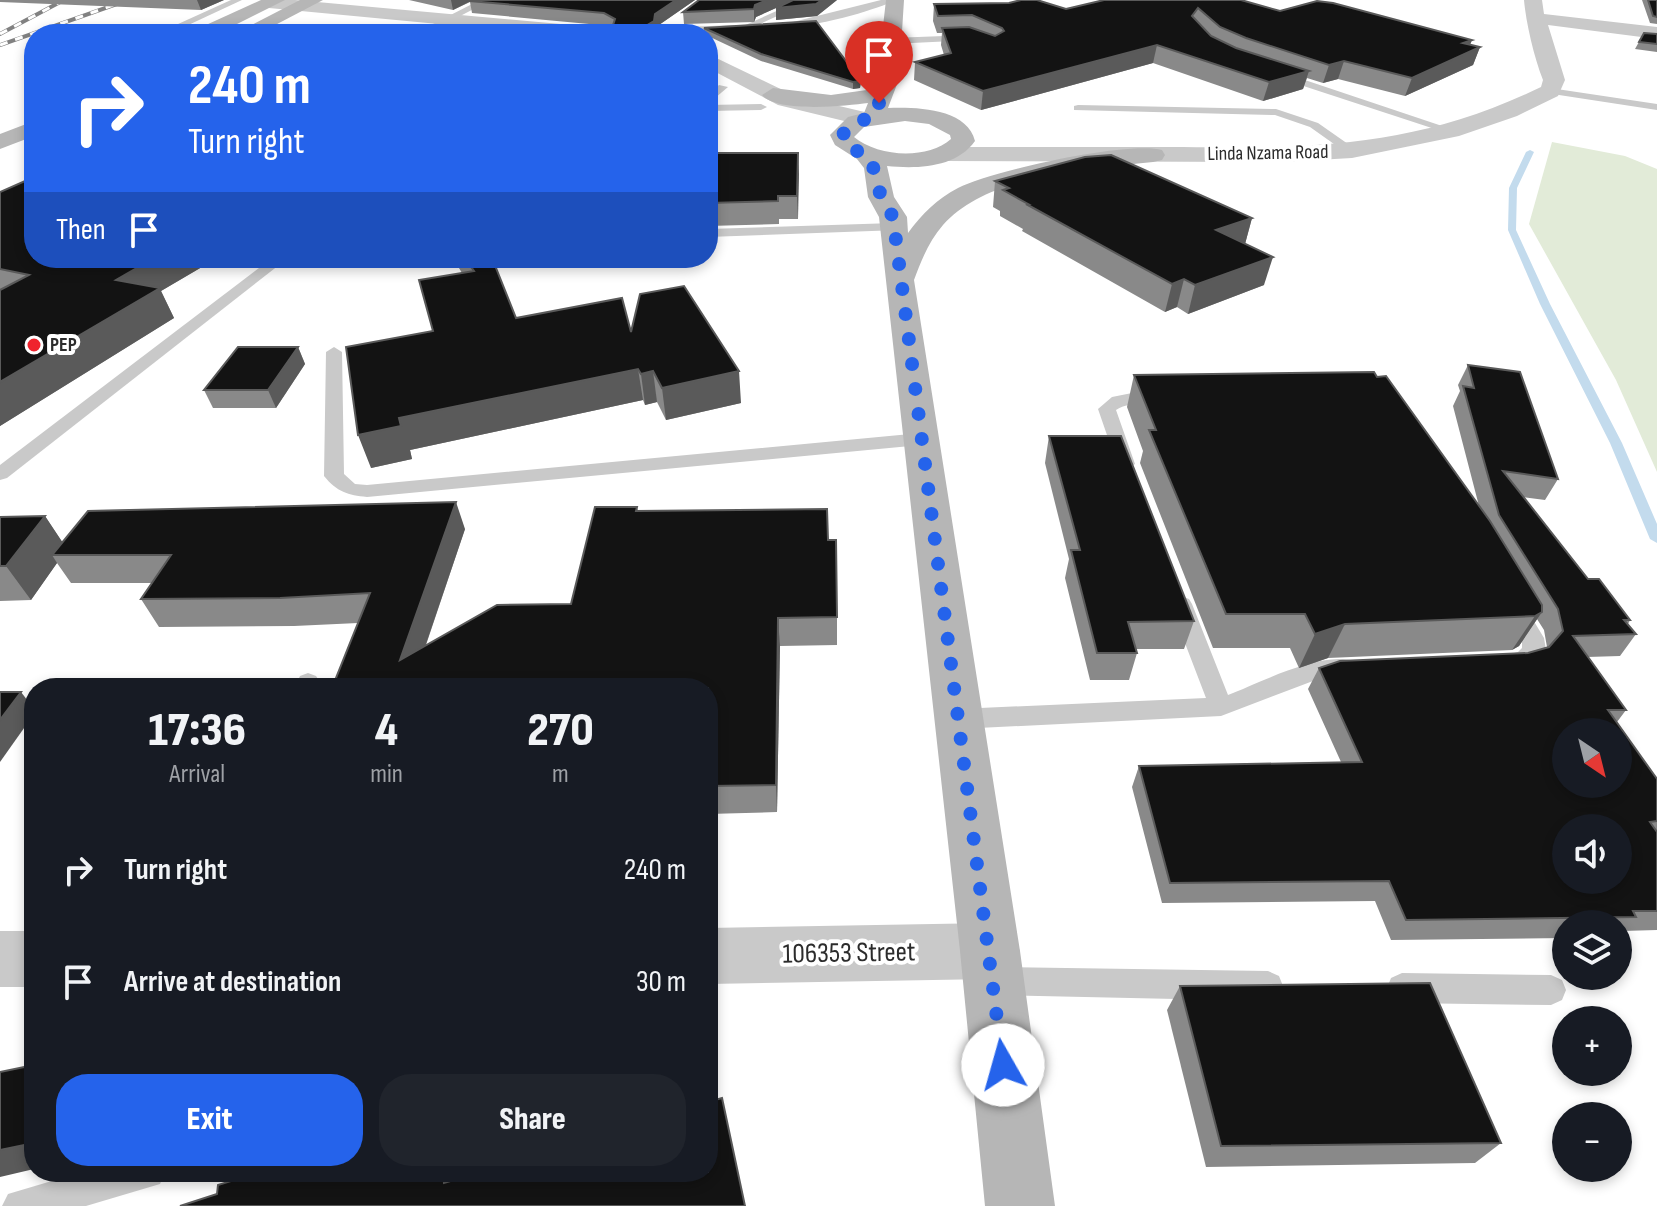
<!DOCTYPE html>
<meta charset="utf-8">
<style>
body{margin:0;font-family:"Sofia Sans Condensed",sans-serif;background:#20242c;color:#f1f3f6;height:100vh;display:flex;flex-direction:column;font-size:30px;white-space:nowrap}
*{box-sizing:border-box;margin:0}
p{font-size:26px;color:#9ea1a6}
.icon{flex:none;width:44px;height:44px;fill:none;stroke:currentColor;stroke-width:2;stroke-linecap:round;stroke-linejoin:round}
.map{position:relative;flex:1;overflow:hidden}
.drawer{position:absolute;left:24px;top:678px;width:694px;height:504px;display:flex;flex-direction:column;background:#171b24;border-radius:32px;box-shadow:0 4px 12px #0003}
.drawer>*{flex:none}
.banner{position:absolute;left:24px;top:24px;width:694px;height:244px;border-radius:32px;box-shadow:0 4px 12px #0003;background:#2563eb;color:#fff;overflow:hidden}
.needle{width:52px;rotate:145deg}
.buttons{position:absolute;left:1552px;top:718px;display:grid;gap:16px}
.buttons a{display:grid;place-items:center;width:80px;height:80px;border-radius:50%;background:#171b24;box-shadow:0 4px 12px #0003;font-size:40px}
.pin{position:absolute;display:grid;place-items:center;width:68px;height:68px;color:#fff;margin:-82px -34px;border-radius:50% 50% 50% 0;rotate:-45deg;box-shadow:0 0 8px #0007}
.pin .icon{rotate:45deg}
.me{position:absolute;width:88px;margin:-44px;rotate:353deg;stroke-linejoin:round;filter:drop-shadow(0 0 6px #0008)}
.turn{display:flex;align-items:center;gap:28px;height:168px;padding:0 32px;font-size:36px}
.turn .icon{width:104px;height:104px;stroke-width:2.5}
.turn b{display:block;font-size:56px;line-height:68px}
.then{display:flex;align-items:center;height:76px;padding:0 32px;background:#0003;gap:16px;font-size:30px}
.eta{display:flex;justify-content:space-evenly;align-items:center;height:136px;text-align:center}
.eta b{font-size:48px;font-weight:800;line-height:56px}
.primary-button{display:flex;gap:16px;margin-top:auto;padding:16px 32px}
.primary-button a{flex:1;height:92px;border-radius:32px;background:#2563eb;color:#fff;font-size:32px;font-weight:800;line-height:92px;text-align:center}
.primary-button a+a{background:#20242c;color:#f1f3f6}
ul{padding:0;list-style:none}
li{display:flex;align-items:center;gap:24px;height:112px;padding:0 32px}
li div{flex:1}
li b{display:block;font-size:30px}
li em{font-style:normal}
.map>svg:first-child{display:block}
</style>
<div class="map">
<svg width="1657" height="1206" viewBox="0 0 1657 1206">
<rect width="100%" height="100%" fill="#fff"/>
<polygon fill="#e2ebd8" points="1552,142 1625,156 1657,169 1657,472 1616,380 1529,224"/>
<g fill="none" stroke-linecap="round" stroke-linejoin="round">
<polygon fill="#c3dbed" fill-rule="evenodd" points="1530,150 1534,152 1517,188 1516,230 1550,304 1622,443 1657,524 1657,543 1650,539 1610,443 1540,304 1508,230 1509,188 1526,152"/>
<g fill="#c9c9c9" fill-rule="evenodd">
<polygon points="231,0 242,0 169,34 156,34"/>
<polygon points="480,0 491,0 439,27 431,25"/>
<polygon points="801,0 808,2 749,29 741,27"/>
<path d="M881,0H896C879,9 802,32 785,24Z"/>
<polygon points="735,25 732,30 661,34 656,31 661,28"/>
<polygon points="971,35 974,40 891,44 886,41 891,38"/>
<polygon points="1273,72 1281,72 1457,131 1447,133 1273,76"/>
<polygon points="719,85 728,87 708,104 708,95"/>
<polygon points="1550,88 1657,104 1657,110 1546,93 1545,91"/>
<polygon points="708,105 761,104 767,107 761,110 708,111"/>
<polygon points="1078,105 1276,109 1318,123 1358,151 1348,154 1310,127 1275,115 1074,110 1074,106"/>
<polygon points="894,223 901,227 899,230 708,237 708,229"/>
<polygon points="272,258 288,258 7,478 0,480 0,465"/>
<path d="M334,347L342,352L344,474L355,484L367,485L921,433L930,439L921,445L367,497C348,495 337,492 324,476L326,352Z"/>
<path d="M1137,392H1158L1167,397C1154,408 1132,399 1116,410L1135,464L1126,470L1117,464L1098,409L1112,397Z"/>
<path d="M1181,596L1189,599L1192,604L1228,695C1259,683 1321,651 1353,661L1357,667L1353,673L1313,681L1221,716L958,729L949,726L946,719L949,712L958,709L1206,698L1170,604L1173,599Z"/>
<path d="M1515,600L1523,603L1544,638L1546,650C1536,666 1517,675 1499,669L1495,663L1499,657L1518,652L1522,648V638L1504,608L1507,603Z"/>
<polygon points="308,673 316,676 320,682 318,688 294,688 300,676"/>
<polygon points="994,967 1268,971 1279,976 1283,986 1279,996 1268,1001 994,995 983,991 979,981 983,971"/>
<polygon points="1402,973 1551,975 1562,980 1566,990 1562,1000 1551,1005 1402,1003 1391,998 1387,988 1391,978"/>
<polygon points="82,1172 165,1172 160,1184 86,1206 2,1206 8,1194"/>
</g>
<g fill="#c9c9c9" fill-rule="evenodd">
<polygon points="262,0 295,0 605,28 615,34 544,34 269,8 263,7"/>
<path d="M1524,0H1542L1544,14L1657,27V39L1548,25L1565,80L1558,96L1517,116L1459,136L1352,158L1282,162L944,161L935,159L932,154L935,149L944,147C1019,147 1094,147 1168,147C1309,148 1410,150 1541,87L1543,80C1534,57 1526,23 1524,0Z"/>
<polygon points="708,54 793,95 873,114 876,119 873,124 865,126 778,105 708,68"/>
<polygon points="990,923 1011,931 1020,951 1011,971 990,979 708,984 708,928"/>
<rect x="0" y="931" width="34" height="56"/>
</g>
<g fill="#b6b6b6" fill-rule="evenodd">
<polygon points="261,0 285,0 217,34 192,34 195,30"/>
<polygon points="300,0 323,0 258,34 244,34 242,30"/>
<path d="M886,0H904L899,79L888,108C916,107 967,108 975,141C956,168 917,169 887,166L894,197L907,217L908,233C922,214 937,199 958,188C992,171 1126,141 1162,150L1165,155L1162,160L1153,162C1089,169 988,174 943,225C929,241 921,261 914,280L1020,951L1055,1206H985L960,951L879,217L868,197L864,168L857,159L835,145L830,135L848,117L864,113L868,103C846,106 777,113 762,95L773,88L831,95L874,89L877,79ZM905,121L929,124L950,135L951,139C927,160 878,157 854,137L864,127Z"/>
<polygon points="34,121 34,136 0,149 0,134"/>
</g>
<g stroke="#818181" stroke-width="4">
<g id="rail">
<polyline points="0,34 64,0"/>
<polyline points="0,45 128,0"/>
</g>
</g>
<use href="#rail" stroke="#fff" stroke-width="3" stroke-dasharray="8" stroke-linecap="butt"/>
</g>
<g fill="#898989">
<polygon points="0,0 224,0 201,10 0,2"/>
<polygon points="409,0 695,0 656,27 655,33 654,34 564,34 563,25 600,25 472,13 470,2 453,10"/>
<polygon points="837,0 817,16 776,20 776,8 756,17 754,22 684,24 683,12"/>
<polygon points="1104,0 1280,11 1480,47 1473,65 1405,96 1338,79 1323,83 1307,78 1303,89 1263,101 1153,63 981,110 914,80 915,62 944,55 941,45 942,33 937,33 933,21 934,4 1066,9"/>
<polygon points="1642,0 1657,0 1657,24 1650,23"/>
<polygon points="704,28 861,81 860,88 853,89 761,61 708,36 708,34 704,34"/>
<polygon points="1644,33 1657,34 1657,52 1635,49"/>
<polygon points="708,153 798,153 798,219 779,219 779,224 708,226"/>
<polygon points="995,181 1252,218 1245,244 1264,285 1188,314 1177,307 1165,312 1022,231 1023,229 1000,216 1000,211 993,207"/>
<polygon points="0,192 34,258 205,258 207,264 161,291 174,318 0,426"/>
<polygon points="453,258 492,258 516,318 631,332 741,403 666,420 657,402 645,405 643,400 410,450 412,459 371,468 433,331 462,273"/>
<polygon points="298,347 305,364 276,408 213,408 204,390"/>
<polygon points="1468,365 1558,479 1545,500 1523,497 1588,579 1630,620 1628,624 1636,634 1620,656 1587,657 1626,710 1617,722 1657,779 1657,930 1622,931 1618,935 1618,924 1566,924 1566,938 1391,940 1375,901 1162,903 1132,787 1139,766 1341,762 1308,689 1319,668 1528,653 1547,647 1544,630 1537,619 1519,646 1512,650 1328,658 1299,668 1290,648 1213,648 1140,463 1143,451 1127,407 1134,375 1479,506 1453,406 1460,391 1458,385"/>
<polygon points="1049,436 1194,621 1184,649 1136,649 1137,653 1129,680 1090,680 1065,578 1069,559 1045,463"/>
<polygon points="637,507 638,511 828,540 837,617 837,645 780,646 777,812 708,814 708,688 332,688 358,623 294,626 159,627 141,599 152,583 71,583 57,563 31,600 0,601 0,517 45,516 62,542 465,529 426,645 571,604"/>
<polygon points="1180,986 1501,1143 1475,1163 1206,1167 1167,1010"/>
</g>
<g fill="#5a5a5a">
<polygon points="197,0 224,0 201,10"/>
<polygon points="451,0 473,0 453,10"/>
<polygon points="676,0 695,0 656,27 655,33 654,34 632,34 655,14"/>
<polygon points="767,0 837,0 817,16 776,20 776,8 756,17 754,22 754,9 755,5"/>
<polygon points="1472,40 1467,53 1480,47 1473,65 1405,96 1412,78 1463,43"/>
<polygon points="1157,45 1153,63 981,110 983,91"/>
<polygon points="1344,61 1338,79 1323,83 1329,65"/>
<polygon points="1309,71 1303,89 1263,101 1269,82"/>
<polygon points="861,81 860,88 853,89 853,82"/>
<polygon points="798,153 799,174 798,219 797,196"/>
<polygon points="1252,218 1245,244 1216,230"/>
<polygon points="1273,257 1264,285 1188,314 1195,285"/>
<polygon points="154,258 205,258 207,264 161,291 174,318 0,426 0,382 116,280"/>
<polygon points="1184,279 1177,307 1165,312 1172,284"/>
<polygon points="298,347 305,364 276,408 268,390"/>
<polygon points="638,369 643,400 410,450 412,459 371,468 358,435 399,418"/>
<polygon points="653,371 657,402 645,405 641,374"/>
<polygon points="739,371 741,403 666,420 662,388"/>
<polygon points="456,502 465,529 411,688 400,660"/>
<polygon points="45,516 67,549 52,555 57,563 31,600 6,566"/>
<polygon points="1542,612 1519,646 1512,650 1535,616"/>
<polygon points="778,618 780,646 777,812 776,785"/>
<polygon points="1345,624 1328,658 1299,668 1315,634"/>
<polygon points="21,692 34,709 34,714 0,762 0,720"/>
<polygon points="34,1143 34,1169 0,1177 0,1150"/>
<polygon points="443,1172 460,1172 462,1206 444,1183"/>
</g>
<g fill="#131313" stroke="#5a5a5a" stroke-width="2" fill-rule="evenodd">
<polygon points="472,0 676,0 655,14 654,21 632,34 577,34 578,28 563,25 613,25 615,19 604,13 470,1"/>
<polygon points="699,0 767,0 755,5 754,9 683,12"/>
<polygon points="793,0 822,0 816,4 776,8"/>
<polygon points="1021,0 1037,0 1066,9 1104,0 1241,0 1280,11 1317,1 1333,3 1472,40 1463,43 1480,47 1412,78 1344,61 1329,65 1246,38 1220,27 1198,8 1192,16 1211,36 1236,48 1309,71 1269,82 1157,45 983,91 915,62 951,53 942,28 969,27 995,36 1004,31 1002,28 972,15 938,16 934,4 1009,3"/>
<polygon points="1648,0 1657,0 1657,17 1653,16"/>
<polygon points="816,21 861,81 853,82 761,54 704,28"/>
<polygon points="286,28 340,34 270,34"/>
<polygon points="1644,33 1657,34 1657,44 1639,42"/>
<polygon points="708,153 798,153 797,196 778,196 778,201 708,203"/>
<polygon points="1111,155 1252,218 1216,230 1273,257 1195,285 1184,279 1172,284 1026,204 1028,204 1003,190 1009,188 995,181 1085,157"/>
<polygon points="34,177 34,258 154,258 116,280 160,288 0,382 0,290 29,275 0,269 0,192"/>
<polygon points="465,258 492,258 516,318 622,298 631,332 640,294 684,286 739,371 662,388 653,371 641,374 638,369 399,418 401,426 358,435 346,347 433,331 419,280 474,271"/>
<polygon points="238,347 298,347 268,390 204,390"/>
<path d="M1468,365L1520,372L1558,479L1503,471L1588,579H1599L1630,620H1624L1636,634L1573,636L1626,710H1608L1657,779V821L1650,822L1657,832V911H1633L1636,917L1406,920L1389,881L1170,883L1139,766L1362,762L1319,668L1340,661L1528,653L1549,647L1563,631L1558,609L1499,515L1463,386L1474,388ZM1566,732H1618V784H1566ZM1566,828H1618V880H1566Z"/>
<polygon points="1374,372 1377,377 1386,376 1490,521 1542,605 1542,612 1535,616 1345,624 1315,634 1305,614 1226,614 1149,430 1156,430 1134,375"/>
<polygon points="1049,436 1121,436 1194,621 1128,622 1137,653 1097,653 1071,550 1080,550"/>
<polygon points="456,502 400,660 497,605 571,604 595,507 637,507 636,511 827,509 828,540 836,540 837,617 778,618 776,785 708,786 708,688 332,688 370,593 280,598 141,599 171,555 52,555 88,511"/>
<polygon points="45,516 6,566 0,566 0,517"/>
<polygon points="0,692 21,692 0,720"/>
<polygon points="1430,983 1501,1143 1221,1146 1180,986"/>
<polygon points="34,1065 34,1143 0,1150 0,1072"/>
<polygon points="722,1098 745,1206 180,1206 217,1194 218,1185 260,1172 443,1172 444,1183 481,1172 708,1172 708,1102"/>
</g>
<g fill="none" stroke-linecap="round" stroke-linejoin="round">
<polyline stroke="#2563eb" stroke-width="14" stroke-dasharray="0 25.2" points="879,103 874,117 856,122 842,135 847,145 871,159 881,197 893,217 1003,1065"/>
</g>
<circle fill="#ef232d" stroke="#fff" stroke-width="3" cx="34" cy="345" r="8"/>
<g text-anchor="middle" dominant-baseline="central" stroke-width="8" stroke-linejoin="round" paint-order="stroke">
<g font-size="20" fill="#2c2c2c" stroke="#fff">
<text transform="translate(1268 153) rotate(-1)">Linda Nzama Road</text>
</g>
<g font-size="20" font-weight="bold" fill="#2c2c2c" stroke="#fff" text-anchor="start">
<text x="50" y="345">PEP</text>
</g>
<g font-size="28" fill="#2c2c2c" stroke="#fff">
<text transform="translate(849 953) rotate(-1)">106353 Street</text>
</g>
</g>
</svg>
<div class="buttons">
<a><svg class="needle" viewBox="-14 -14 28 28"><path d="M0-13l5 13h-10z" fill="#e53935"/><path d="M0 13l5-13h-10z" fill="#9ea1a6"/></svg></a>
<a><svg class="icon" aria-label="sound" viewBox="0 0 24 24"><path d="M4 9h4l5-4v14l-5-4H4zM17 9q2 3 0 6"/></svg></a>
<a><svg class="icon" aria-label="layers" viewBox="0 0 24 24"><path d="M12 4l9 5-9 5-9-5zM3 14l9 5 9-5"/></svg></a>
<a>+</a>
<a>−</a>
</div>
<div class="pin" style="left:879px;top:103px;background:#d93025"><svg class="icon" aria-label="arrive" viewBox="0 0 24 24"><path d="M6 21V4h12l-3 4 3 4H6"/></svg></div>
<svg class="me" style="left:1003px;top:1065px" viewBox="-20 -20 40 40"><circle r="19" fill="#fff"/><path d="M0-13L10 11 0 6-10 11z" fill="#2563eb"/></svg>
<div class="banner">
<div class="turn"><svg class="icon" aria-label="right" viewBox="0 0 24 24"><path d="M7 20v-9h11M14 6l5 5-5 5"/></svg><div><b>240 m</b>Turn right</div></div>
<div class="then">Then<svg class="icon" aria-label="arrive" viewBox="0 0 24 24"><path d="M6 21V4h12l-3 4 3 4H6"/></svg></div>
</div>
<section class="drawer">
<div class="eta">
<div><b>17:36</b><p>Arrival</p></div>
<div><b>4</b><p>min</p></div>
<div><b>270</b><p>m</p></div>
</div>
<ul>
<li><svg class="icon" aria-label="right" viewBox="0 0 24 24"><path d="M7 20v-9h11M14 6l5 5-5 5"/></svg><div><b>Turn right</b></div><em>240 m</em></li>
<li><svg class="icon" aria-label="arrive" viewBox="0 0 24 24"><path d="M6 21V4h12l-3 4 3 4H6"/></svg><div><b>Arrive at destination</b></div><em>30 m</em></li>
</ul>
<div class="primary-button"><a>Exit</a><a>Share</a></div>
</section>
</div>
